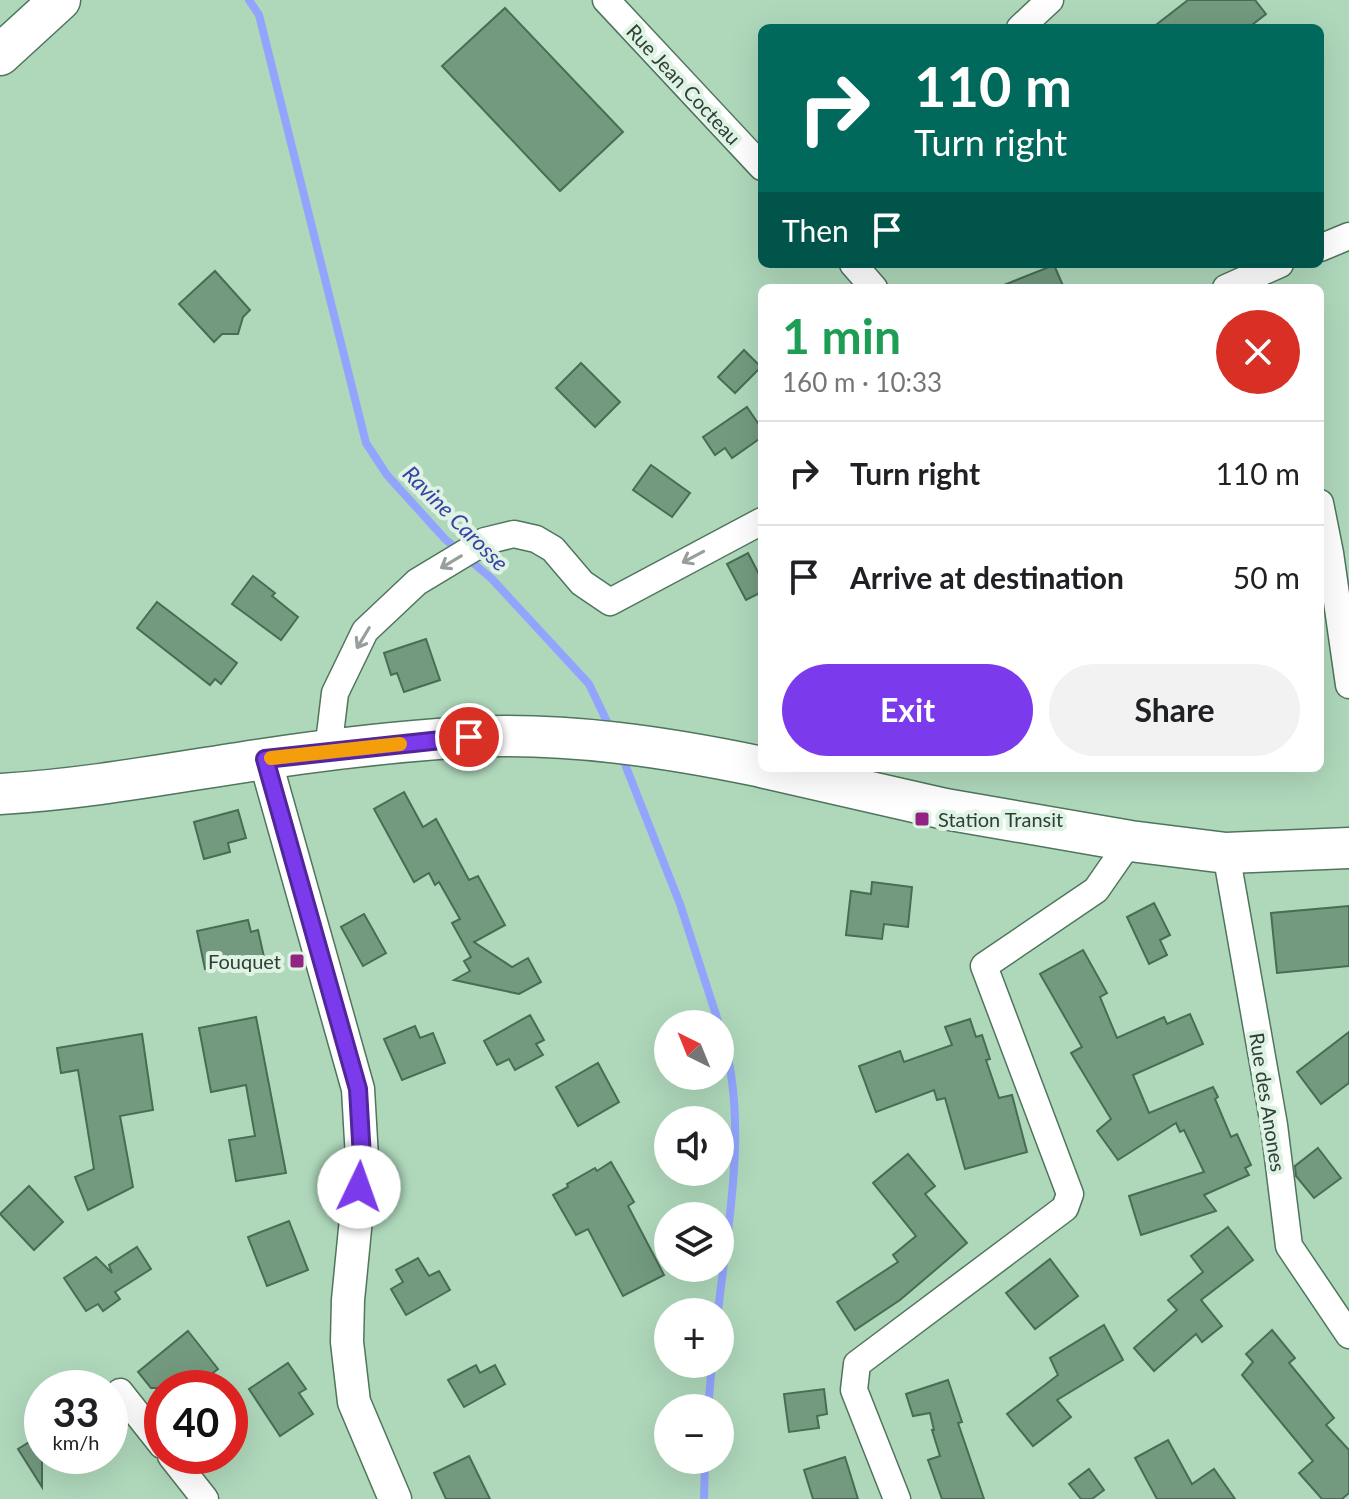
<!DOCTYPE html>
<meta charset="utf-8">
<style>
body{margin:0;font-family:Lato,sans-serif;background:#f2f2f2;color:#202124;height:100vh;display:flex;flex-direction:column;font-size:30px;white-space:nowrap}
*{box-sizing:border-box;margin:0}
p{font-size:26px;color:#757577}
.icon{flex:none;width:44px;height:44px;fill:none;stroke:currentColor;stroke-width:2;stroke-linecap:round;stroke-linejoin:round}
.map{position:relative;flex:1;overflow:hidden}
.panel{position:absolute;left:758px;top:284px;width:566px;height:488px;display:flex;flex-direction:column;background:#fff;border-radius:12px;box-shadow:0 8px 32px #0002}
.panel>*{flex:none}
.banner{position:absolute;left:758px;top:24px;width:566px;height:244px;border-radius:12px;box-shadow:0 8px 32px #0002;background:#00695c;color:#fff;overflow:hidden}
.needle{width:52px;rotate:317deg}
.tools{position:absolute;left:654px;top:1010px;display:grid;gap:16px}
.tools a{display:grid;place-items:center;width:80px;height:80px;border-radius:50%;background:#fff;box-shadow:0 8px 32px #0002;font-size:40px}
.speed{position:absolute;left:24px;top:1370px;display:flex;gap:16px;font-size:40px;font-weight:700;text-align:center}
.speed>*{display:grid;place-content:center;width:104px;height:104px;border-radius:50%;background:#fff;box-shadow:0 8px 32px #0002;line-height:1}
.speed small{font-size:20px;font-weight:400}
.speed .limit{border:12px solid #d22;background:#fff;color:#111}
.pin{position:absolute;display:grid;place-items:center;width:68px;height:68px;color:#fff;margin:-34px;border:4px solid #fff;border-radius:50%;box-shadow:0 2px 8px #0007}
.me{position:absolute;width:88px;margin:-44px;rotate:3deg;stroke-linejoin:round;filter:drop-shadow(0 0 6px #0008)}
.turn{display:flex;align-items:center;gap:28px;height:168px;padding:0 24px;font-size:36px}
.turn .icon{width:104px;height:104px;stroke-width:2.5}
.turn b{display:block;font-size:56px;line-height:68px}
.then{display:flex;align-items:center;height:76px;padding:0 24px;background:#0003;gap:16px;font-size:30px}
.round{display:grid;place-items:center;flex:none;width:84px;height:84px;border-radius:42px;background:#f2f2f2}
.overview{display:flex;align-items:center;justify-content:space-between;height:136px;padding:0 24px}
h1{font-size:48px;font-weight:700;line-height:60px;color:#1e9e55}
.primary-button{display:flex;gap:16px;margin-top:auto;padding:16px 24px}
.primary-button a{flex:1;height:92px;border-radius:48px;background:#7c3aed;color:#fff;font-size:32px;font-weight:700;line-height:92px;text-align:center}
.primary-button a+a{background:#f2f2f2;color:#202124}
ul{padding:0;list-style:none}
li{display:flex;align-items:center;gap:24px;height:104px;padding:0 24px;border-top:2px solid #e0e0e0}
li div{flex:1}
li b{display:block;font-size:30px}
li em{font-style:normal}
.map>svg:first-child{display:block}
</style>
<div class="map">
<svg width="1349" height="1499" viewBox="0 0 1349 1499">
<rect width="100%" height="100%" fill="#afd8bb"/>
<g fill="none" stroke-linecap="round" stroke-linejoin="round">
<g stroke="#92a4fe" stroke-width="8">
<polyline points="249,0 259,15 366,443 387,475 445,539 492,579 589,684 611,730"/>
<polyline points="621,754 680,904 719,1024"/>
<path d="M718,1312C728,1219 750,1119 720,1027"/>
<polyline points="708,1408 712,1364"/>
<polyline points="704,1499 705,1460"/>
</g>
</g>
<g fill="#739a7f" stroke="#476d54" stroke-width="2">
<polygon points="1188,0 1255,0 1266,14 1248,28 1152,28"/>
<polygon points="505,8 623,132 560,191 442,66"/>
<polygon points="1054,265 1064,288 999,288 999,287"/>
<polygon points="215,271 250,310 243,317 238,334 222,334 214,342 179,304"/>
<polygon points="744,350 761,367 735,393 718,377"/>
<polygon points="581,363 620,402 595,427 556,388"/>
<polygon points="747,407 762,429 762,437 732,458 725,448 715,455 703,437"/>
<polygon points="651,465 690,493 672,517 633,490"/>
<polygon points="748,553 762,580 762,592 746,600 727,564"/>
<polygon points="253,576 275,593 272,596 298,617 281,640 232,604"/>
<polygon points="157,602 237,663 221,684 215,679 210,685 137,628"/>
<polygon points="426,639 440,680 404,692 397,673 391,675 384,653"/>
<polygon points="404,792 423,827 436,819 469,880 478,876 505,925 474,942 512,967 528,958 541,982 519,994 454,980 470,971 464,961 471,957 452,923 460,919 439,882 435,885 429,873 414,882 374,809"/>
<polygon points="238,810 246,838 228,843 230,852 204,859 194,822"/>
<polygon points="872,882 912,887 908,927 884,924 882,939 846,935 851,891 871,894"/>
<polygon points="1154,903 1170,935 1160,940 1167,955 1149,964 1127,917"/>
<polygon points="1349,906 1349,966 1277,973 1271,913"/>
<polygon points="364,914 386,953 363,966 341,927"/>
<polygon points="248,920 251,932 258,930 264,957 205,969 197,931"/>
<polygon points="1083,950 1107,993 1100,997 1117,1038 1164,1017 1167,1024 1190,1014 1203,1044 1133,1075 1149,1113 1213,1087 1218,1097 1215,1099 1231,1137 1237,1134 1251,1165 1245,1168 1249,1175 1204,1195 1216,1211 1141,1235 1129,1196 1204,1172 1184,1130 1180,1132 1176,1123 1118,1160 1097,1131 1111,1119 1071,1053 1082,1047 1040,974"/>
<polygon points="530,1015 544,1040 536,1044 543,1055 515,1070 509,1059 497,1065 484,1041"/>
<polygon points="256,1017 286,1173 236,1181 229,1140 255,1136 246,1085 211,1092 199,1028"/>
<polygon points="970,1019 976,1037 982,1035 990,1059 986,1060 999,1098 1012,1095 1027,1152 965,1169 945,1098 937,1100 934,1090 876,1112 859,1066 900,1051 904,1062 952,1045 945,1027"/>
<polygon points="415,1026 420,1038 433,1033 445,1063 402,1080 384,1039"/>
<polygon points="1349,1032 1349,1083 1321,1104 1297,1072"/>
<polygon points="142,1034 153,1110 120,1116 133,1187 88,1210 75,1177 94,1169 78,1070 61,1073 57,1048"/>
<polygon points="598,1063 619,1102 578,1126 556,1087"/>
<polygon points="1318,1148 1341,1178 1314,1198 1296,1176 1295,1166"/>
<polygon points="908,1154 935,1186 925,1194 967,1243 900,1300 855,1330 837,1302 898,1262 893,1255 916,1236 873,1183"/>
<polygon points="611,1162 634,1202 628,1206 664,1275 623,1296 588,1229 576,1235 553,1195 568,1187 567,1184 595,1168 597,1171"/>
<polygon points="29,1186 63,1222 34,1250 0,1214"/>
<polygon points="289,1221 308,1270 267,1286 248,1237"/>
<polygon points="1228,1227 1253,1260 1201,1300 1222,1326 1202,1342 1196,1334 1154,1371 1134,1348 1177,1310 1168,1300 1203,1272 1191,1256"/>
<polygon points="137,1247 151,1269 115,1292 120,1299 103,1311 98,1304 86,1311 64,1278 96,1257 112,1273 109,1265"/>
<polygon points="418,1258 429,1276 439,1271 450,1290 406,1315 391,1289 403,1282 396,1270"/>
<polygon points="1050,1259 1078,1296 1035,1329 1006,1293"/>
<polygon points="1104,1325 1123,1360 1057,1400 1071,1417 1033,1446 1007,1414 1058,1375 1050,1358"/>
<polygon points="1272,1330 1295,1358 1289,1363 1334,1418 1326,1425 1349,1450 1349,1493 1342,1499 1322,1499 1299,1473 1313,1461 1242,1375 1253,1362 1246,1354"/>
<polygon points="188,1331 218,1369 193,1388 151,1388 138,1372"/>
<polygon points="288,1363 306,1389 299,1393 313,1414 280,1436 249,1389"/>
<polygon points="476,1365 480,1373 495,1365 505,1384 464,1407 448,1380"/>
<polygon points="948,1380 962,1422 958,1423 984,1499 942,1499 928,1460 940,1456 932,1430 934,1430 930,1413 913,1416 906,1394"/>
<polygon points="824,1389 827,1414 817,1416 819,1428 789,1432 784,1394"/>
<polygon points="42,1434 42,1487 18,1449"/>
<polygon points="1168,1440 1192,1484 1214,1469 1235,1499 1157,1499 1135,1458"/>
<polygon points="469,1456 490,1499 446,1499 434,1473"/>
<polygon points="845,1457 858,1499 813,1499 804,1470"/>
<polygon points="1089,1469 1104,1490 1092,1499 1081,1499 1069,1484"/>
</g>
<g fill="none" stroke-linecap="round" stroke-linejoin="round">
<g stroke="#4f755c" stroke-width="29">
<g id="minor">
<polyline points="606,0 762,167"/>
<polyline points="1020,28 1050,0"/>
<polyline points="1320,248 1349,236"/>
<polyline points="853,264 874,288"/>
<polyline points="1226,288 1280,264"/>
<polyline points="1320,503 1330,553 1349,685"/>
<polyline points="328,751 335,693 365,631 417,582 485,541 514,534 536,539 553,549 582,583 610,602 762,521"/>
<polyline points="1226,853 1274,1125 1289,1246 1349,1335"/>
<polyline points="120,1392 162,1445"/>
<polyline points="171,1456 205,1499"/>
<polyline points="897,1499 854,1390 857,1364 1065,1208 1070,1194 984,966 1096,890 1130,841"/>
</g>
</g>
<g stroke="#4f755c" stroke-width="35">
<polyline id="tertiary" points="265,759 358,1089 362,1158 348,1300 347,1342 354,1402 395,1499"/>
</g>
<g stroke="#4f755c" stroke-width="43">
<g id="primary">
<polyline points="0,55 60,0"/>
<polyline points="765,768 945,809 1130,841 1226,853 1349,848"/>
<path d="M0,794C89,789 176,772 264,759C331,749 400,741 468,737C566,732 666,747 762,767"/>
</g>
</g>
<use href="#minor" stroke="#fff" stroke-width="26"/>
<use href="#tertiary" stroke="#fff" stroke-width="32"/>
<use href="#primary" stroke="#fff" stroke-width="40"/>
</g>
<defs><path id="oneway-shaft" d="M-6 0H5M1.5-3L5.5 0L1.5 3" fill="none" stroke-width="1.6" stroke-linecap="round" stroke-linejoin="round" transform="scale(2)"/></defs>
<g stroke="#979f9a">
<use href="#oneway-shaft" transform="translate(693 557) rotate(152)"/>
<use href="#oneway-shaft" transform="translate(451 562) rotate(149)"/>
<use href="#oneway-shaft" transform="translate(363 638) rotate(121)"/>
</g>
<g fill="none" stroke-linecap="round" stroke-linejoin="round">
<g stroke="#51269a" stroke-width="20">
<polyline id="route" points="359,1187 362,1158 358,1089 265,759 469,737"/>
</g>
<use href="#route" stroke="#7c3aed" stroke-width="14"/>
<polyline stroke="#f59e0b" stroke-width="14" points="271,758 400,744"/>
</g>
<g fill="#932383" stroke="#def3e4" stroke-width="3">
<rect x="914" y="811" width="16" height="16" rx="4"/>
<rect x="289" y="953" width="16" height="16" rx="4"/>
</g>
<g text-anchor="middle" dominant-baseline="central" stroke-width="8" stroke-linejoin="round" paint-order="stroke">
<g font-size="20" fill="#2f3f34" stroke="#def3e4">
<text transform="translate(684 84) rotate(47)">Rue Jean Cocteau</text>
<text transform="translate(1268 1102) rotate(81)">Rue des Anones</text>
</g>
<g font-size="20" fill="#2f3f34" stroke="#def3e4" text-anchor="start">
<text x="938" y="819">Station Transit</text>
<text x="281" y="961" text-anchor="end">Fouquet</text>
</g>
<g font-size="22" font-style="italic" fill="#393fa6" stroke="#def3e4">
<text transform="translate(456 518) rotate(45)">Ravine Carosse</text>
</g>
</g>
</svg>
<div class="tools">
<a><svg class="needle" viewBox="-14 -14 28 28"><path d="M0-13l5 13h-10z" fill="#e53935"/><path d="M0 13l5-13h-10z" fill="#757577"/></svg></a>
<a><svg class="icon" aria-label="sound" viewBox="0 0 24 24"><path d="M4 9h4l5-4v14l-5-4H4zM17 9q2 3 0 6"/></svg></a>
<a><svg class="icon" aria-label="layers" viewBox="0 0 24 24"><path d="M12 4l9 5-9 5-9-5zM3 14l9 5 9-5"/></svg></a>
<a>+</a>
<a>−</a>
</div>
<div class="speed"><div>33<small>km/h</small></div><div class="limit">40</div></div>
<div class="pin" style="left:469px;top:737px;background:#d93025"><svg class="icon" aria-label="arrive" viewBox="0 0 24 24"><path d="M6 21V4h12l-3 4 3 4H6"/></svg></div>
<svg class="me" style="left:359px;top:1187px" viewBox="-20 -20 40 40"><circle r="19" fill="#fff"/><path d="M0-13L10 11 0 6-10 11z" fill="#7c3aed"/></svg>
<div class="banner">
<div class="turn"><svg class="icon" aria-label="right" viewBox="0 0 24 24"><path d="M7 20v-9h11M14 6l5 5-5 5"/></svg><div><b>110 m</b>Turn right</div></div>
<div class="then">Then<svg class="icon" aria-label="arrive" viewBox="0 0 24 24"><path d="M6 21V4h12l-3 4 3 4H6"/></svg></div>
</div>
<section class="panel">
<div class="overview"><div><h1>1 min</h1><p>160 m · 10:33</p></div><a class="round" style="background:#d93025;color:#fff"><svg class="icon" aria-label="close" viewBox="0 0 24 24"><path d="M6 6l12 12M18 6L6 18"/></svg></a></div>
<ul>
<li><svg class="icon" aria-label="right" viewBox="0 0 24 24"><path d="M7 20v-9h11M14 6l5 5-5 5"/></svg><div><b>Turn right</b></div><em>110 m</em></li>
<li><svg class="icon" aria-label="arrive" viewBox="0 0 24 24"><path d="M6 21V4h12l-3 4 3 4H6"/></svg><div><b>Arrive at destination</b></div><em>50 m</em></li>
</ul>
<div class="primary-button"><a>Exit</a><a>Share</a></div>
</section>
</div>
